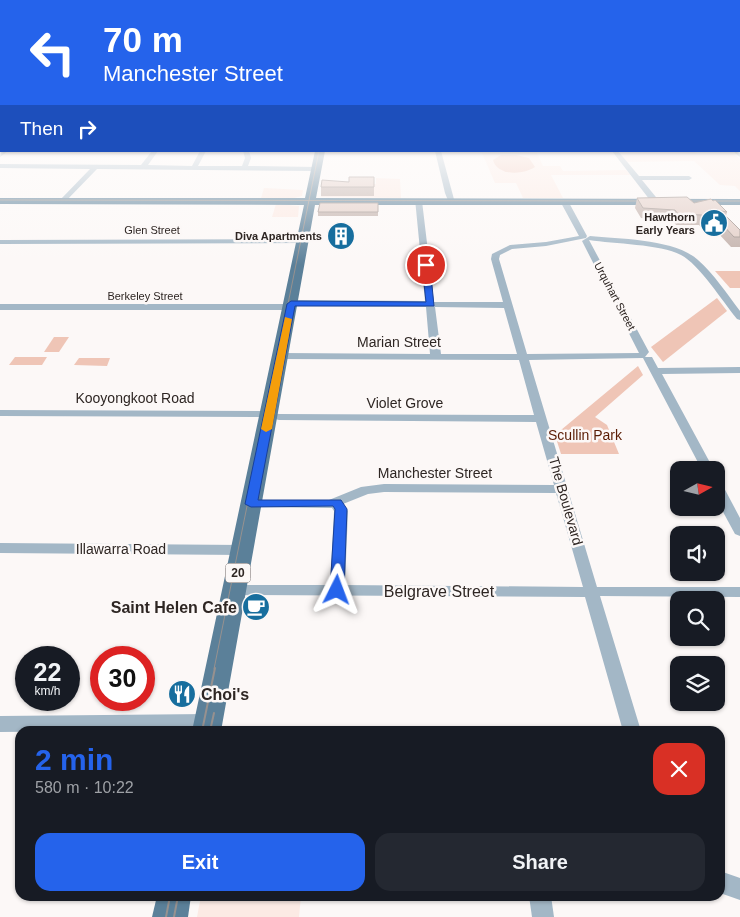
<!DOCTYPE html>
<meta charset="utf-8">
<style>
body{margin:0;font-family:Arial,sans-serif;background:#242831;color:#f1f3f6;height:100vh;display:flex;flex-direction:column;font-size:19px;white-space:nowrap}
*{box-sizing:border-box;margin:0}
p{font-size:16px;color:#9ea1a6}
.icon{flex:none;width:28px;height:28px;fill:none;stroke:currentColor;stroke-width:2;stroke-linecap:round;stroke-linejoin:round}
.map{position:relative;flex:1;overflow:hidden}
.drawer{position:absolute;left:15px;top:726px;width:710px;height:175px;display:flex;flex-direction:column;background:#171b24;border-radius:15px;box-shadow:0 1px 4px #0004}
.drawer>*{flex:none}
.hud{position:absolute;left:0px;top:0px;width:740px;height:152px;box-shadow:0 1px 4px #0004;background:#2563eb;color:#fff;overflow:hidden}
.needle{width:32px;rotate:82deg}
.buttons{position:absolute;left:670px;top:461px;display:grid;gap:10px}
.buttons a{display:grid;place-items:center;width:55px;height:55px;border-radius:10px;background:#171b24;box-shadow:0 1px 4px #0004;font-size:25px}
.speed{position:absolute;left:15px;top:646px;display:flex;gap:10px;font-size:25px;font-weight:700;text-align:center}
.speed>*{display:grid;place-content:center;width:65px;height:65px;border-radius:50%;background:#171b24;box-shadow:0 1px 4px #0004;line-height:1}
.speed small{font-size:12px;font-weight:400}
.speed .limit{border:8px solid #d22;background:#fff;color:#111}
.pin{position:absolute;display:grid;place-items:center;width:42px;height:42px;color:#fff;margin:-21px;border:2px solid #fff;border-radius:50%;box-shadow:0 1px 5px #0007}
.me{position:absolute;width:55px;margin:-28px;rotate:3deg;stroke-linejoin:round;filter:drop-shadow(0 0 4px #0008)}
.turn{display:flex;align-items:center;gap:18px;height:105px;padding:0 20px;font-size:22px}
.turn .icon{width:65px;height:65px;stroke-width:2.5}
.turn b{display:block;font-size:35px;line-height:42px}
.then{display:flex;align-items:center;height:48px;padding:0 20px;background:#0003;gap:10px;font-size:19px}
.round{display:grid;place-items:center;flex:none;width:52px;height:52px;border-radius:15px;background:#242831}
.overview{display:flex;align-items:center;justify-content:space-between;height:85px;padding:0 20px}
h1{font-size:30px;font-weight:800;line-height:38px;color:#2563eb}
.action{display:flex;gap:10px;margin-top:auto;padding:10px 20px}
.action a{flex:1;height:58px;border-radius:15px;background:#2563eb;color:#fff;font-size:20px;font-weight:800;line-height:58px;text-align:center}
.action a+a{background:#242831;color:#f1f3f6}
.map>svg:first-child{display:block}
</style>
<div class="map">
<svg width="740" height="917" viewBox="0 0 740 917">
<rect width="100%" height="100%" fill="#fcf8f7"/>
<g fill="#fceae4">
<polygon points="619,152 694,152 697,154 733,154 740,159 740,191 735,186 720,185 694,161 626,162"/>
<polygon points="482,153 537,153 543,166 560,166 563,171 626,170 631,175 551,175 563,198 523,198 516,183 495,183"/>
<polygon points="376,178 400,179 401,198 321,197 323,184 376,184"/>
<polygon points="264,188 303,190 302,196 294,198 261,198"/>
<polygon points="276,204 299,206 298,217 272,217"/>
<polygon points="201,896 301,896 299,917 197,917"/>
</g>
<g fill="#efc5b6">
<path d="M501,155H516L529,158L535,167C523,175 497,176 493,160Z"/>
<polygon points="715,271 740,271 740,288 730,288"/>
<polygon points="717,298 727,311 663,362 651,347"/>
<polygon points="54,337 69,337 59,352 44,352"/>
<polygon points="15,357 47,357 42,365 9,365"/>
<polygon points="79,358 110,358 107,366 74,365"/>
<polygon points="638,366 643,375 595,417 607,425 619,454 561,454 555,435"/>
</g>
<g fill="none" stroke-linecap="round" stroke-linejoin="round">
<g fill="#a3b7c6" fill-rule="evenodd">
<polygon points="739,150 740,152 740,157 733,151"/>
<polygon points="1,151 8,151 0,157"/>
<polygon points="152,151 158,151 148,165 192,166 200,151 206,151 198,166 242,166 245,158 243,151 249,151 251,158 248,166 317,167 320,169 317,171 97,169 64,203 60,201 61,199 90,169 0,168 0,164 141,165"/>
<polygon points="435,151 441,151 455,203 449,203 445,193"/>
<polygon points="612,151 618,151 639,176 689,176 692,178 689,180 642,180 660,202 653,204"/>
<path d="M415,199L422,201L434,302H503L491,259L492,254L510,245L546,242L579,236L560,201L567,199L587,236L586,238L546,246L512,249L500,255L499,259L527,354L639,353L582,241L590,236C621,239 675,239 698,260C714,274 727,294 740,311V320L737,319C723,302 699,264 681,255C660,244 614,244 589,240L649,352L645,357H652L658,368L740,367V373L662,374L714,470H702L643,358L529,360L597,587H740V597L600,596L641,731H623L585,597L234,595L229,594L226,590L229,586L234,585H330L334,511L332,508L251,507L246,506L244,503L246,500H329L361,487L384,484L554,485L536,422L279,420L267,417L0,416V410L267,411L279,414L534,415L519,360L281,359L276,356L281,353L430,354L426,307L294,306L293,309L290,310H0V304H287L288,301L291,300L425,301ZM435,307L504,308L517,354H441ZM384,492L556,493L583,587L345,585L348,511L343,504L368,494Z"/>
<polygon points="306,239 307,241 303,243 0,244 0,240"/>
<polygon points="716,482 723,486 740,518 740,536 735,534 716,499"/>
<polygon points="0,543 242,545 247,547 249,550 247,553 242,555 0,553"/>
<polygon points="208,714 214,717 217,722 214,727 208,730 0,732 0,716"/>
<polygon points="720,871 740,878 740,900 720,893"/>
<polygon points="529,896 551,896 554,917 532,917"/>
</g>
<g fill="#5b8099" fill-rule="evenodd">
<polygon points="315,151 325,151 316,198 740,199 740,205 315,205 221,731 192,731 304,205 0,204 0,198 305,198"/>
<polygon points="157,896 191,896 188,917 152,917"/>
</g>
<g stroke="#97918f" stroke-width="1">
<polyline points="0,200 650,201"/>
<polyline points="677,201 740,201"/>
<polyline points="214,669 319,151"/>
</g>
<g stroke="#97918f" stroke-width="2">
<polyline points="202,731 215,668"/>
<polyline points="210,731 214,713"/>
<polyline points="166,917 170,896"/>
<polyline points="174,917 178,896"/>
</g>
</g>
<g fill="#c2b0aa">
<polygon points="374,177 374,196 321,196 321,187"/>
<polygon points="637,198 694,203 713,201 727,212 726,216 740,230 740,247 731,247 718,233 709,236 699,225 676,225 673,221 641,218 635,208"/>
<polygon points="378,203 378,216 318,216 318,212"/>
</g>
<polygon fill="#9e908b" points="721,223 718,233 709,236 712,226"/>
<g fill="#e2cdc6" stroke="#9e908b">
<polygon points="349,177 374,177 374,187 321,187 322,180 349,182"/>
<polygon points="687,197 694,203 711,199 713,201 715,200 727,212 721,211 740,230 740,237 734,237 721,223 712,226 702,215 678,214 675,210 643,208 637,198"/>
<polygon points="320,203 378,203 378,212 318,212"/>
</g>
<linearGradient id="sky" x2="0" y2="1"><stop stop-color="#8bbfeb"/><stop offset="0.52" stop-color="#fefcfb"/><stop offset="1" stop-color="#fefcfb" stop-opacity="0"/></linearGradient>
<rect width="740" height="265" fill="url(#sky)"/>
<polygon fill="#2563eb" stroke="#184099" points="426,262 430,265 434,306 295,306 258,500 341,500 347,509 344,590 342,594 332,594 330,590 335,509 333,506 251,507 245,504 287,304 291,301 426,302 422,265"/>
<polygon fill="#f59e0b" points="285,317 292,319 272,429 266,432 261,429"/>
<defs>
<g id="civic-disc" transform="scale(1.4375)"><circle r="9.5" fill="#176e9e" stroke="#fcf8f7"/><path d="M-.6-6.5H3V-4.5H.6V-3L4-1V1h2V6H-6V1h2V-1L-.6-3ZM-1.2 2.5V6h2.4V2.5Z" fill="#fff"/></g>
<g id="building-disc" transform="scale(1.4375)"><circle r="9.5" fill="#176e9e" stroke="#fcf8f7"/><path d="M-4-6H4V6H1V3H-1V6H-4ZM-2.5-4.3h1.7v1.8h-1.7ZM.8-4.3h1.7v1.8H.8ZM-2.5-1h1.7V.8h-1.7ZM.8-1h1.7V.8H.8Z" fill="#fff"/></g>
<g id="cafe-disc" transform="scale(1.4375)"><circle r="9.5" fill="#176e9e" stroke="#fcf8f7"/><path d="M-5.5-4.5H6V0H3Q3 3.5 0 3.5H-2.5Q-5.5 3.5-5.5 0ZM3-3.2v2h1.7v-2ZM-6 4.5H4V6H-6Z" fill="#fff"/></g>
<g id="restaurant-disc" transform="scale(1.4375)"><circle r="9.5" fill="#176e9e" stroke="#fcf8f7"/><path d="M-5-6h1v4h1v-4h1v4h1v-4h1v5L-1.5 .5V6h-2V.5L-5-1ZM5-6V6H3V1.5H1.5Q1.5-4 5-6Z" fill="#fff"/></g>
</defs>
<g fill-rule="evenodd">
<use href="#civic-disc" x="714" y="223"/>
<use href="#building-disc" x="341" y="236"/>
<use href="#cafe-disc" x="256" y="607"/>
<use href="#restaurant-disc" x="182" y="694"/>
</g>
<g text-anchor="middle" dominant-baseline="central" stroke-width="5" stroke-linejoin="round" paint-order="stroke">
<g font-size="11" font-weight="bold" fill="#2e2623" stroke="#fcf8f7" text-anchor="end">
<text x="695" y="217">Hawthorn<tspan x="695" dy="13">Early Years</tspan></text>
<text x="322" y="236">Diva Apartments</text>
</g>
<g font-size="11" fill="#2e2623" stroke="#fcf8f7">
<text x="152" y="230">Glen Street</text>
<text x="145" y="296">Berkeley Street</text>
<text transform="translate(615 296) rotate(62)">Urquhart Street</text>
</g>
<rect fill="#fcf8f7" stroke="#6c6563" stroke-width="1" x="225.5" y="563.5" width="25" height="19" rx="4"/>
<g font-size="12" font-weight="bold" fill="#2e2623">
<text x="238" y="573">20</text>
</g>
<g font-size="14" fill="#2e2623" stroke="#fcf8f7">
<text x="399" y="342">Marian Street</text>
<text x="135" y="398">Kooyongkoot Road</text>
<text x="405" y="403">Violet Grove</text>
<text x="435" y="473">Manchester Street</text>
<text transform="translate(566 501) rotate(74)">The Boulevard</text>
<text x="121" y="549">Illawarra Road</text>
</g>
<g font-size="14" fill="#5a1c04" stroke="#fcf8f7">
<text x="585" y="435">Scullin Park</text>
</g>
<g font-size="16" fill="#2e2623" stroke="#fcf8f7">
<text x="439" y="591">Belgrave Street</text>
</g>
<g font-size="16" font-weight="bold" fill="#2e2623" stroke="#fcf8f7" text-anchor="end">
<text x="237" y="607">Saint Helen Cafe</text>
<text x="201" y="694" text-anchor="start">Choi's</text>
</g>
</g>
</svg>
<div class="buttons">
<a><svg class="needle" viewBox="-14 -14 28 28"><path d="M0-13l5 13h-10z" fill="#e53935"/><path d="M0 13l5-13h-10z" fill="#9ea1a6"/></svg></a>
<a><svg class="icon" aria-label="sound" viewBox="0 0 24 24"><path d="M4 9h4l5-4v14l-5-4H4zM17 9q2 3 0 6"/></svg></a>
<a><svg class="icon" aria-label="search" viewBox="0 0 24 24"><circle cx="10" cy="10" r="6"/><path d="M15 15l6 6"/></svg></a>
<a><svg class="icon" aria-label="layers" viewBox="0 0 24 24"><path d="M12 4l9 5-9 5-9-5zM3 14l9 5 9-5"/></svg></a>
</div>
<div class="speed"><div>22<small>km/h</small></div><div class="limit">30</div></div>
<div class="pin" style="left:426px;top:265px;background:#d93025"><svg class="icon" aria-label="arrive" viewBox="0 0 24 24"><path d="M6 21V4h12l-3 4 3 4H6"/></svg></div>
<svg class="me" style="left:337px;top:590px" viewBox="-20 -20 40 40"><path d="M0-17L14 15 0 8-14 15z" fill="#2563eb" stroke="#fff" stroke-width="4"/></svg>
<div class="hud">
<div class="turn"><svg class="icon" aria-label="left" viewBox="0 0 24 24"><path d="M17 20v-9H6M10 6l-5 5 5 5"/></svg><div><b>70 m</b>Manchester Street</div></div>
<div class="then">Then<svg class="icon" aria-label="right" viewBox="0 0 24 24"><path d="M7 20v-9h11M14 6l5 5-5 5"/></svg></div>
</div>
<section class="drawer">
<div class="overview"><div><h1>2 min</h1><p>580 m · 10:22</p></div><a class="round" style="background:#d93025;color:#fff"><svg class="icon" aria-label="close" viewBox="0 0 24 24"><path d="M6 6l12 12M18 6L6 18"/></svg></a></div>
<div class="action"><a>Exit</a><a>Share</a></div>
</section>
</div>
